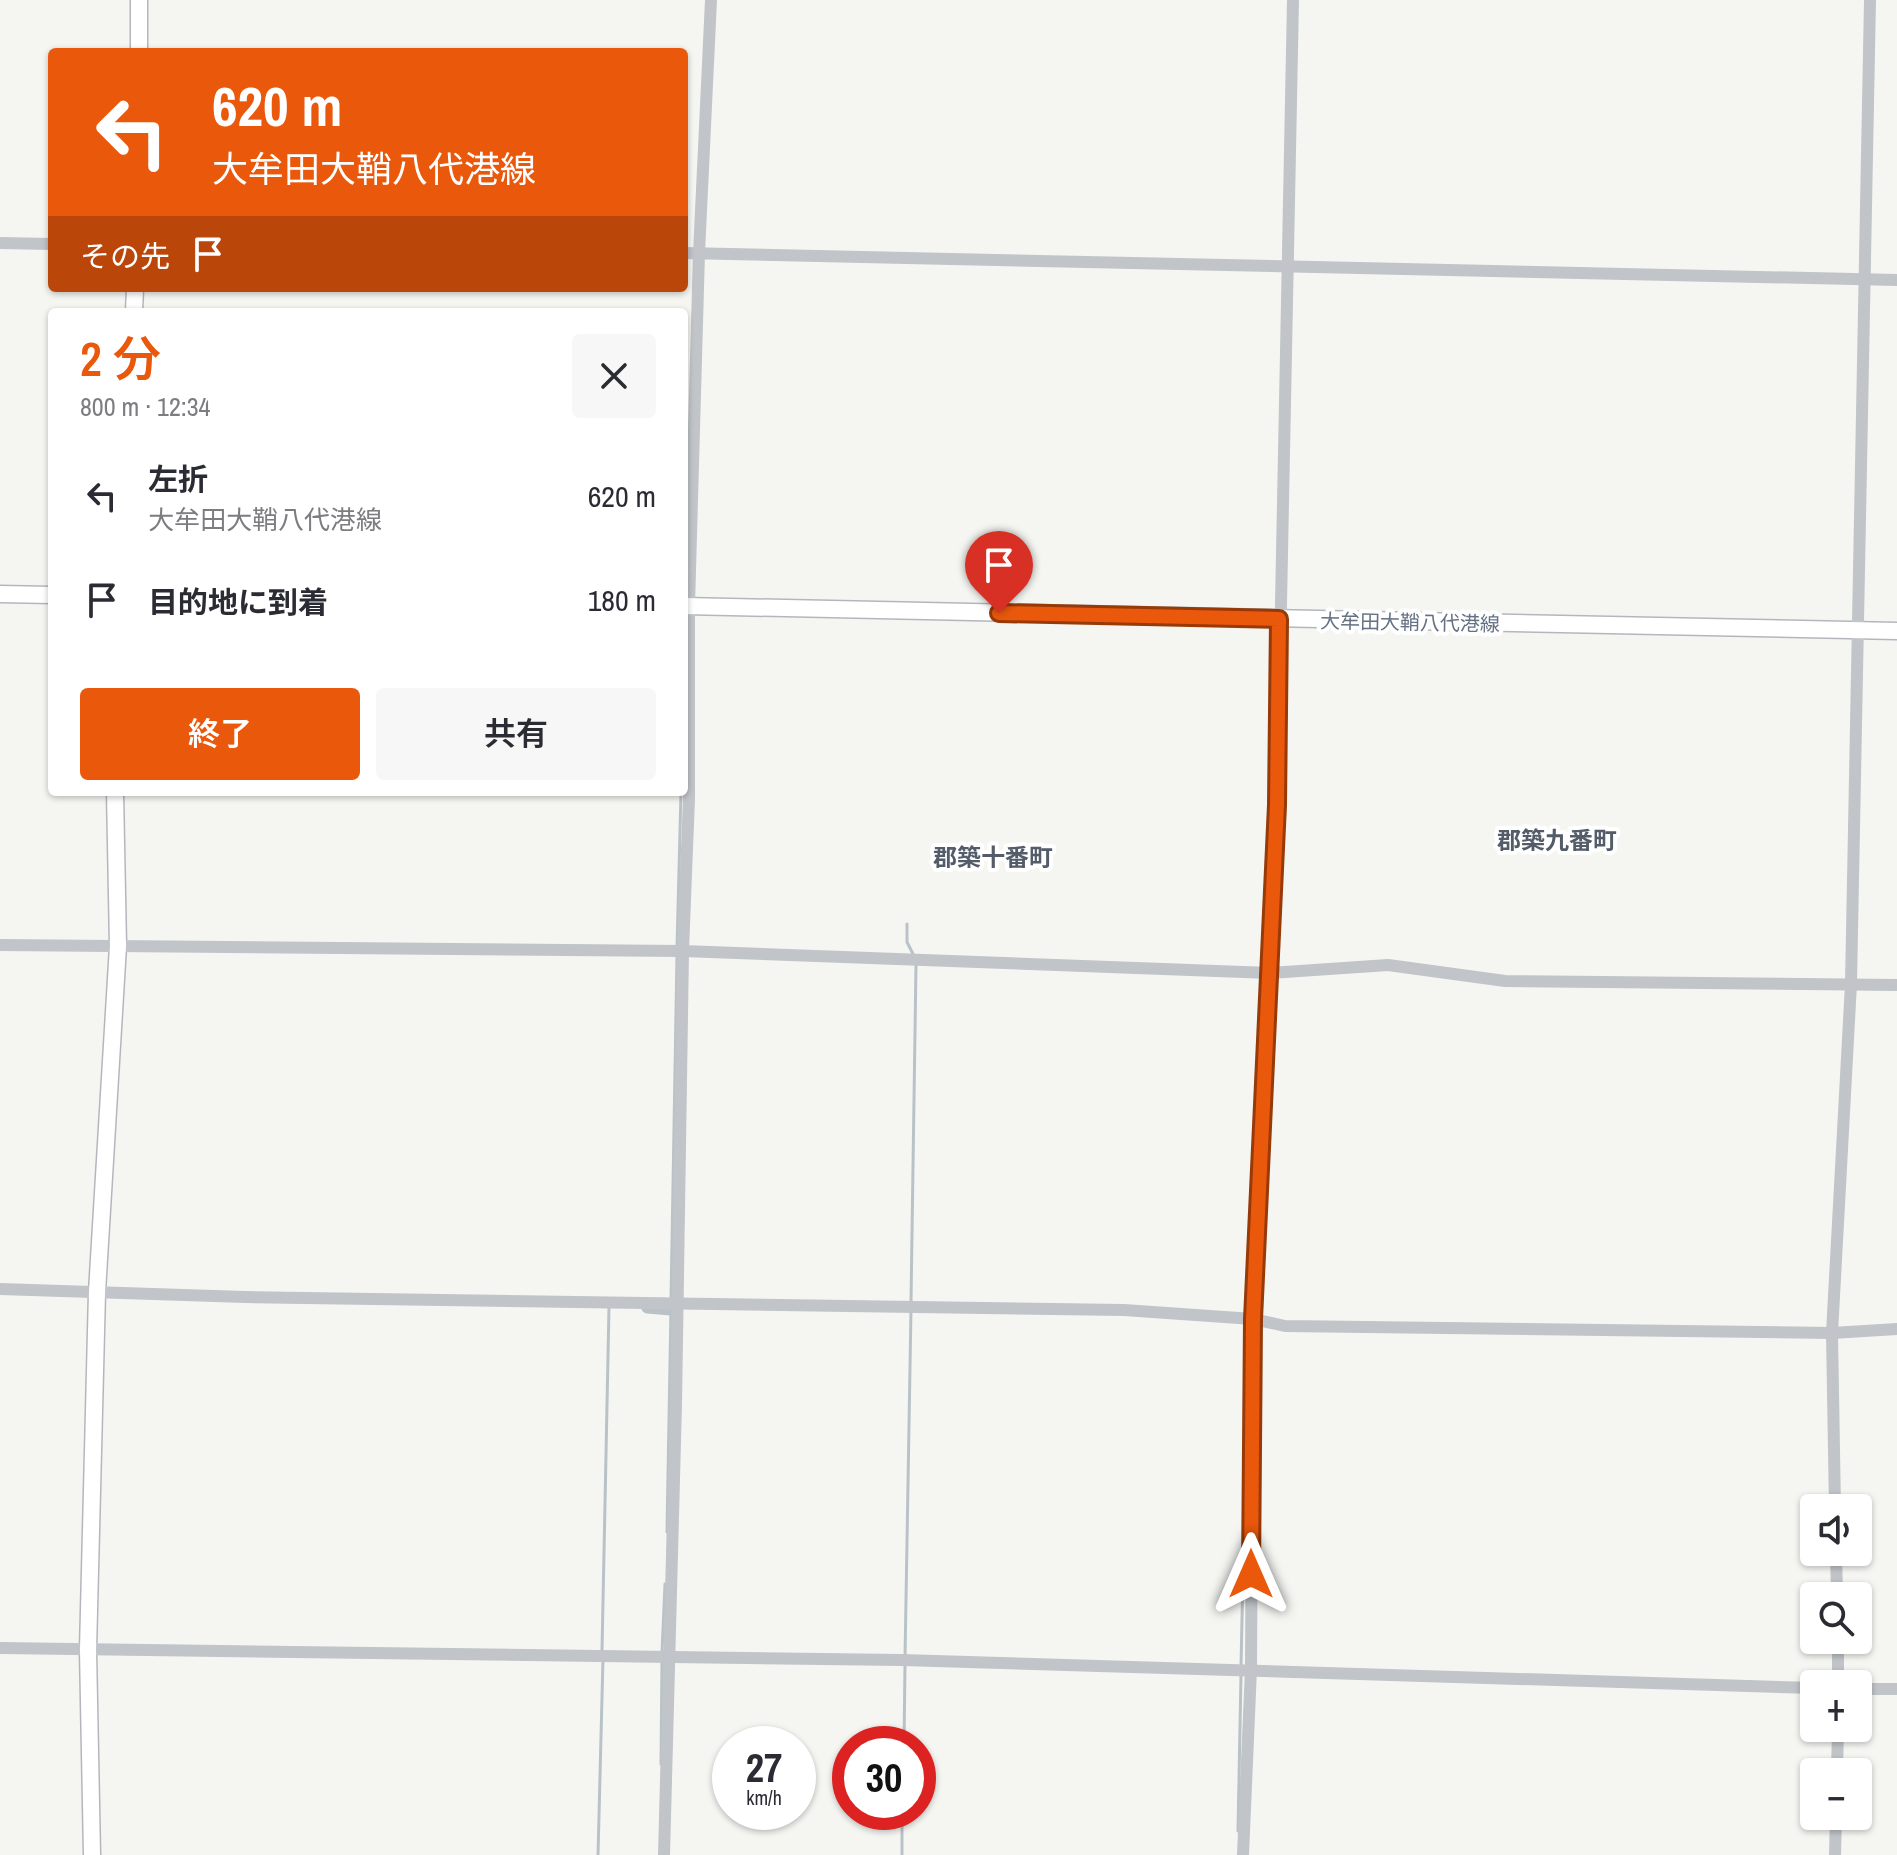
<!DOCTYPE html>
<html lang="ja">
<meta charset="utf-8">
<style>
body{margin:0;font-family:"Archivo Narrow","Noto Sans JP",sans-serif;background:#f7f7f7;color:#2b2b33;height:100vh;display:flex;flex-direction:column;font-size:30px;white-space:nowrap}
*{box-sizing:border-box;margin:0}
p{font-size:26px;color:#7c7c81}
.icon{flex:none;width:44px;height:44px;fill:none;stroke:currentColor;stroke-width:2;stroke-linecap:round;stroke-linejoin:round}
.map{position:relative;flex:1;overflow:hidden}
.sheet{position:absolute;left:48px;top:308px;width:640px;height:488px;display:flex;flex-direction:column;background:#fff;border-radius:8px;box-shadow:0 2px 6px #0004}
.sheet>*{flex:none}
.guide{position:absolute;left:48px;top:48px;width:640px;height:244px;border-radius:8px;box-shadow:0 2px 6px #0004;background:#ea580c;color:#fff;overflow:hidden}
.controls{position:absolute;left:1800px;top:1494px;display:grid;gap:16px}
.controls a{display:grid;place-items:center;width:72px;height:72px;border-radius:8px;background:#fff;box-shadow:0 2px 6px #0004;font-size:40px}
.speed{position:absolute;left:712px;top:1726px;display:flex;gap:16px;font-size:40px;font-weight:700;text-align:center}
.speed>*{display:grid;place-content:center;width:104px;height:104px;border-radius:50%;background:#fff;box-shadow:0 2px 6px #0004;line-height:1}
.speed small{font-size:20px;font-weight:400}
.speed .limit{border:12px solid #d22;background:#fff;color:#111}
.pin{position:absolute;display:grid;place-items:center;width:68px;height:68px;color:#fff;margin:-82px -34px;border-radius:50% 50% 50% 0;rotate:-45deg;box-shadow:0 0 8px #0007}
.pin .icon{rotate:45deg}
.me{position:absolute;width:88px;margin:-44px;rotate:0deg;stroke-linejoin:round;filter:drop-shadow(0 0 6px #0008)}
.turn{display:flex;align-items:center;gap:28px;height:168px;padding:0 32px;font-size:36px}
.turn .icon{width:104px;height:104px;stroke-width:2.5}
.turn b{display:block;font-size:56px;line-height:68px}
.then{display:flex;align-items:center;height:76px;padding:0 32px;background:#0003;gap:16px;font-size:30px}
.round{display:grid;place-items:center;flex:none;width:84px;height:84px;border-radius:8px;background:#f7f7f7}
.overview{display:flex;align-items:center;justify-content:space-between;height:136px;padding:0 32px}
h1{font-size:48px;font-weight:600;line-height:60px;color:#ea580c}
.primary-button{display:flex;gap:16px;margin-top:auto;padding:16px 32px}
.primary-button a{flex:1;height:92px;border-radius:8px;background:#ea580c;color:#fff;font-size:32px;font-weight:600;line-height:92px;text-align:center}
.primary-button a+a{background:#f7f7f7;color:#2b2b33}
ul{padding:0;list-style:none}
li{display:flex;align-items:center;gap:24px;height:104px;padding:0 32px}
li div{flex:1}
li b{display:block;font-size:30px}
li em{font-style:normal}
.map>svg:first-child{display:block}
</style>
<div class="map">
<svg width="1897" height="1855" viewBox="0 0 1897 1855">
<rect width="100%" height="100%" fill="#f5f6f2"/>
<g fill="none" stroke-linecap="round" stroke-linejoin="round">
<g stroke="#b9c2c8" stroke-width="3">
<polyline points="907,924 907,942 913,954"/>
<polyline points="677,948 681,792"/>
<polyline points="671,1300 677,956"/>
<polyline points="911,1302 916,965"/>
<polyline points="667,1532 671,1308"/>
<polyline points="602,1651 609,1307"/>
<polyline points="662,1652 665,1584"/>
<polyline points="905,1658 911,1309"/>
<polyline points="1241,1667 1247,1380"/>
<polyline points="904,1744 905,1665"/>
<polyline points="661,1764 662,1659"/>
<polyline points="1238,1831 1241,1675"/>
<polyline points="598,1855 603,1658"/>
<polyline points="902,1855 902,1812"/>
</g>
<polyline stroke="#b9c2c8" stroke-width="11" points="647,1308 671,1310"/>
<g stroke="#b3b7bd" stroke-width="19">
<g id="secondary">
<polyline points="139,52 139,0"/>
<polyline points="134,312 135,288"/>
<polyline points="0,594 52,595"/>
<polyline points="684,606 1897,631"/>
<polyline points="92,1855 88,1650 97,1292 118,946 115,792"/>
</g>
</g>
<g stroke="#c1c4c8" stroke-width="12">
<polyline points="0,243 52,244"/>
<polyline points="684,253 1897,280"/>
<polyline points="0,945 683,951 1270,973 1388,965 1505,981 1897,985"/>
<polyline points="0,1289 245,1297 1124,1310 1253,1319 1285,1326 1832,1333 1897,1329"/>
<polyline points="1835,1508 1832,1333 1851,984 1870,0"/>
<polyline points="1836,1552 1837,1596"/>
<polyline points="1838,1640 1838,1684"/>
<polyline points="0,1648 902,1660 1814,1688"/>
<polyline points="1858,1689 1897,1689"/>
<polyline points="1837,1772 1838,1728"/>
<polyline points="664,1855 676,1404 683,951 689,798 689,606 699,253 711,0"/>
<polyline points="1243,1855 1251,1669 1253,1319 1277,805 1293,0"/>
<polyline points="1835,1855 1836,1816"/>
</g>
<use href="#secondary" stroke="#fff" stroke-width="16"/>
</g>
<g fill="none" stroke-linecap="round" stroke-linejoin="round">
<g stroke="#983908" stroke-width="20">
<polyline id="route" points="999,613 1279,619 1277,805 1253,1319 1251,1574"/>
</g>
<use href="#route" stroke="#ea580c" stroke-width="14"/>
</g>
<g text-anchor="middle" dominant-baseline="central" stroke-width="8" stroke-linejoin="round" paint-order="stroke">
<g font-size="20" fill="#657183" stroke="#fff">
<text transform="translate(1410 622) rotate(1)">大牟田大鞘八代港線</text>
</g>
<g font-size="24" font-weight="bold" fill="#535c68" stroke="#fff">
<text x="1557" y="840">郡築九番町</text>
<text x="993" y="857">郡築十番町</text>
</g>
</g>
</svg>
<div class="controls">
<a><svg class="icon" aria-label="sound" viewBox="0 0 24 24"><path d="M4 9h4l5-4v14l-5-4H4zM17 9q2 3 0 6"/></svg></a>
<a><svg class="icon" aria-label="search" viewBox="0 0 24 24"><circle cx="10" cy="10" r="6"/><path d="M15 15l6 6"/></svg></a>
<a>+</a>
<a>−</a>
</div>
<div class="speed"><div>27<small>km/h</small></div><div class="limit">30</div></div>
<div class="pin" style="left:999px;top:613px;background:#d93025"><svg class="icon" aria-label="arrive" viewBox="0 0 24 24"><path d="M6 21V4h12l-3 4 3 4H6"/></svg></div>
<svg class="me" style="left:1251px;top:1574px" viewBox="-20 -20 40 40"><path d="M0-17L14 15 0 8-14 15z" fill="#ea580c" stroke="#fff" stroke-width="4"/></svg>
<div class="guide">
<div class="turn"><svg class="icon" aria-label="left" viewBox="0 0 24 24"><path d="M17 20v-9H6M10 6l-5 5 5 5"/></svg><div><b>620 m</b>大牟田大鞘八代港線</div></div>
<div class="then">その先<svg class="icon" aria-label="arrive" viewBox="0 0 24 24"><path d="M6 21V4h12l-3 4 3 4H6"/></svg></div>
</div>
<section class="sheet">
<div class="overview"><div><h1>2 分</h1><p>800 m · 12:34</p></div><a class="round"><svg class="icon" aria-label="close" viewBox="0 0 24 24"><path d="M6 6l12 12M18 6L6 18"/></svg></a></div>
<ul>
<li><svg class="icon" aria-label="left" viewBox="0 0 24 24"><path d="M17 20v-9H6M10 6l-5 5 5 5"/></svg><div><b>左折</b><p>大牟田大鞘八代港線</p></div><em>620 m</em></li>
<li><svg class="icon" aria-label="arrive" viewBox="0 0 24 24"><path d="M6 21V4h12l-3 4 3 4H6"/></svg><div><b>目的地に到着</b></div><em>180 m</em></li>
</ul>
<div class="primary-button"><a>終了</a><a>共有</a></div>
</section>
</div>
